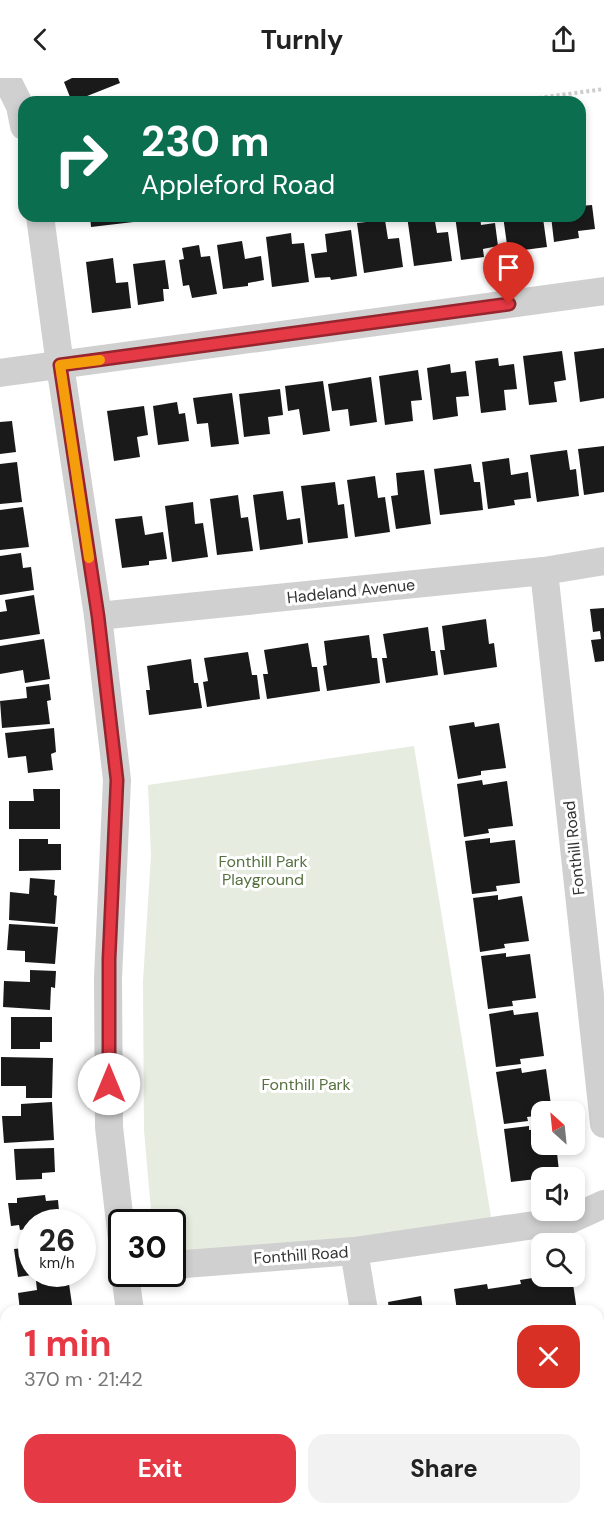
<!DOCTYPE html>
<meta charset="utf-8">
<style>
body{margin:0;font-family:"DM Sans",sans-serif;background:#f2f2f2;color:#222;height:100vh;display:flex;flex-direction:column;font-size:22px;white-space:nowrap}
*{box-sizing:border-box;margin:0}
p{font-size:20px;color:#767676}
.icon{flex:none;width:33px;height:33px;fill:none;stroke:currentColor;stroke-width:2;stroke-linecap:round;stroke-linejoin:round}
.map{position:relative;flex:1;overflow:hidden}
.details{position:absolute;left:0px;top:1227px;width:604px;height:210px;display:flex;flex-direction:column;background:#fff;border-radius:18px 18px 0 0;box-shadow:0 3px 9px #0003}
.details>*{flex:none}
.hud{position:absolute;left:18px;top:18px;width:568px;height:126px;border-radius:18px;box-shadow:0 3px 9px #0003;background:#0b6e4f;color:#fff;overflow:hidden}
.needle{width:39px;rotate:333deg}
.controls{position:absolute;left:531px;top:1023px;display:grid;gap:12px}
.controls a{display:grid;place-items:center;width:54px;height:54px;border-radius:12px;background:#fff;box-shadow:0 3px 9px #0003;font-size:30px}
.speed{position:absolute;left:18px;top:1131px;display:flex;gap:12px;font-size:30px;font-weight:700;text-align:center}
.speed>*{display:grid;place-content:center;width:78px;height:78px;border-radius:50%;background:#fff;box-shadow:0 3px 9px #0003;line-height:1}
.speed small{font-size:15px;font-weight:400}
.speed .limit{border:3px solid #111;border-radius:9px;background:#fff;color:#111}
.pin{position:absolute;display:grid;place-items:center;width:51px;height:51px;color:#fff;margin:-62px -26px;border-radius:50% 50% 50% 0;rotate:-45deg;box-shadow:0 0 6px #0007}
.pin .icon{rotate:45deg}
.me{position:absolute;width:66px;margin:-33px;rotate:0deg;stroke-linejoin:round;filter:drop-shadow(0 0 4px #0008)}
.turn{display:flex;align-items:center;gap:21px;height:126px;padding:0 24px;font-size:27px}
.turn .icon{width:78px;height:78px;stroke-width:2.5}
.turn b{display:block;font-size:42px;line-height:51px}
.round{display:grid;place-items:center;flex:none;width:63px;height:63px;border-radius:18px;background:#f2f2f2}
.summary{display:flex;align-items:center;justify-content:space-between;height:102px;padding:0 24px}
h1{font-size:36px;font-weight:700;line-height:45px;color:#e63946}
.button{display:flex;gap:12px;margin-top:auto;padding:12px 24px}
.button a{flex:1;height:69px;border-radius:18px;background:#e63946;color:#fff;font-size:24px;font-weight:700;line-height:69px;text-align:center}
.button a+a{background:#f2f2f2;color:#222}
header{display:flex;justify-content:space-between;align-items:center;height:78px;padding:0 24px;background:#fff;font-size:27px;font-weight:700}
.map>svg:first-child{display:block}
</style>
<header><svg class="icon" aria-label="back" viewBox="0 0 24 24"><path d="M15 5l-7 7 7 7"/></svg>Turnly<svg class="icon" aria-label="share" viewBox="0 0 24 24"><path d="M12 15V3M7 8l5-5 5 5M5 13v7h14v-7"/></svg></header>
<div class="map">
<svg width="604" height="1437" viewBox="0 0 604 1437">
<rect width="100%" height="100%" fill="#fff"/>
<polygon fill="#e6ecdf" points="414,668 493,1151 173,1188 172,1144 152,1144 144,1052 143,903 151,777 148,707"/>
<g fill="#1a1a1a">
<polygon points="72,0 118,0 120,5 72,24 64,4"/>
<polygon points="592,127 595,151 578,153 579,160 554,164 551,138 580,138 580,128"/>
<polygon points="90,138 141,138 142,143 91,149"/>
<polygon points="407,138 434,138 437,155 448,154 452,183 414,188"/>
<polygon points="455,138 480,138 481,147 495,145 498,168 483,171 484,179 461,182"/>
<polygon points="503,138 531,138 532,142 543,140 547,169 508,174"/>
<polygon points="385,142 388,161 399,160 403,189 364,195 357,145"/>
<polygon points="351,152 357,198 331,202 330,199 315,200 311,176 327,174 325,156"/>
<polygon points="291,155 292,166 304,165 309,204 272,209 266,159"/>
<polygon points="242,163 245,181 261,178 264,202 248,205 248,208 223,211 217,167"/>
<polygon points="199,167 201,179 210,178 217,216 192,220 189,207 183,208 179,182 184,181 182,170"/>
<polygon points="113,180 116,205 128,204 131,230 92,235 86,184"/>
<polygon points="165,182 169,211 163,211 164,223 138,227 133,186"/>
<polygon points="604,270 604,320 580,324 574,274"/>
<polygon points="562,273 566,302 554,304 557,324 529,327 523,278"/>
<polygon points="498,280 499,288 514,286 517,311 504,312 506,332 481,335 475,283"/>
<polygon points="450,286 451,295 466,293 469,318 456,319 458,338 433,342 427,290"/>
<polygon points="418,292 422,322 411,323 413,343 385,347 379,298"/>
<polygon points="371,299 377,344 350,348 348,331 332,333 328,306"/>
<polygon points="323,303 330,353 303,357 299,331 288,333 285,308"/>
<polygon points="280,311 283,337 268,339 270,356 244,359 239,316"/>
<polygon points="232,315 239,366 211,369 208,345 197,346 193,320"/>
<polygon points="177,324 179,336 185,335 189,363 158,367 153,328"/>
<polygon points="144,328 148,357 137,359 140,379 114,383 107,333"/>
<polygon points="12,343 16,374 0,376 0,344"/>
<polygon points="604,368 604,414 584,417 578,371"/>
<polygon points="567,372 570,392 576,391 579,418 537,424 530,377"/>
<polygon points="509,380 511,397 528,394 531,420 514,422 515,427 488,431 482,384"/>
<polygon points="17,384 22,424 0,426 0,386"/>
<polygon points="471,386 474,404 480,404 483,432 440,437 434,391"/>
<polygon points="424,392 431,446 396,451 391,418 398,417 396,395"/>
<polygon points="375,398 378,420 385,419 390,454 355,459 347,402"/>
<polygon points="335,404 338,427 344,426 348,460 308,465 301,408"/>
<polygon points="283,413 287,442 300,440 303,466 260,472 253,417"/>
<polygon points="238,417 241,440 248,439 253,473 217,477 210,421"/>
<polygon points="193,424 195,446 203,445 208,479 172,484 165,428"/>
<polygon points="23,429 29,469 0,472 0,432"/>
<polygon points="142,438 145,457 163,454 167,481 149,483 149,487 122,490 115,441"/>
<polygon points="21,475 23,490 31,489 34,512 0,517 0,478"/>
<polygon points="34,517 40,556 0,562 0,534 7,533 5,522"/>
<polygon points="604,530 604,583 595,584 591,562 601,561 600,553 593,554 590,531"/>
<polygon points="486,541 489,566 494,565 497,589 444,597 440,572 445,572 442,548"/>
<polygon points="428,549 431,573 435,573 438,597 386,605 382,580 387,580 383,556"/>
<polygon points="369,557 372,580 377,580 380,605 327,613 323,588 327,587 324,563"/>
<polygon points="44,561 50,601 25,605 23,592 0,596 0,568"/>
<polygon points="308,565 312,589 317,589 320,613 267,621 263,596 268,596 264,572"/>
<polygon points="248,574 252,597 257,597 260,621 207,629 203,604 208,603 204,580"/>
<polygon points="191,581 194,605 198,605 202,630 149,637 146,612 150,612 147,588"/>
<polygon points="49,606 51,622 47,623 50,646 2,650 0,623 27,620 26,609"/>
<polygon points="474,644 475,649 499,645 506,690 481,693 481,697 458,701 449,648"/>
<polygon points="54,650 56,674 51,676 53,692 28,695 26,678 8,680 5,655"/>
<polygon points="482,702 483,707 507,703 513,748 488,751 489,755 464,759 457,706"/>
<polygon points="33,711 60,711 60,751 9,751 9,723 34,723"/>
<polygon points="490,760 490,765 515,762 520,805 496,808 497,813 472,816 465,763"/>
<polygon points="19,761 48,761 48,766 61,766 61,792 19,793"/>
<polygon points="30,800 55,802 54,817 57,818 55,846 9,842 10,814 29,816"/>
<polygon points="498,817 498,822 522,818 529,863 504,866 505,870 480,874 473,820"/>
<polygon points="9,846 58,849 55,886 25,884 25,873 7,872"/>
<polygon points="506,875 506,879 530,876 536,920 512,923 513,928 488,931 481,878"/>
<polygon points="30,892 56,893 55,910 51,909 50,932 3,929 4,903 30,904"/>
<polygon points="513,932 514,937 538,934 544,978 520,981 521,986 496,989 489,936"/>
<polygon points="11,939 52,939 52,964 40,964 40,971 11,971"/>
<polygon points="1,979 53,980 52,1020 26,1020 26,1008 1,1008"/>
<polygon points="521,990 522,995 546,991 552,1034 542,1034 542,1037 527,1039 528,1043 504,1046 496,994"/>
<polygon points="52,1024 54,1062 4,1065 2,1038 21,1038 21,1026"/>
<polygon points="529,1048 529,1052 542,1051 542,1066 556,1066 559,1093 535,1097 536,1101 511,1104 504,1051"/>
<polygon points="54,1070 55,1094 42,1095 42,1101 16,1102 14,1071"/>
<polygon points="45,1117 46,1123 58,1122 60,1144 32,1144 32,1150 20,1152 19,1147 11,1148 8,1125 17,1125 17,1120"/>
<polygon points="32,1169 32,1197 18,1199 14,1171"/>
<polygon points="545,1198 555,1198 555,1202 572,1199 577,1233 559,1233 558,1230 539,1233 457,1233 454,1211 487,1206 488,1211 521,1206 520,1202"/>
<polygon points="68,1199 73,1233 20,1233 18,1215 37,1212 36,1203"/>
<polygon points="421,1218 423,1233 389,1233 388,1224"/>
<polygon points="6,1290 6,1340 0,1341 0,1291"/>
<polygon points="604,1363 604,1404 598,1405 598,1364"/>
<polygon points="159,1431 214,1431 219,1437 152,1437"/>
<polygon points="326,1431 367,1431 368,1437 326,1437"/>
</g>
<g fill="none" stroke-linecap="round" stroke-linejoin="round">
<polyline stroke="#cdcdcd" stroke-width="4" stroke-dasharray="3 3" stroke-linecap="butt" points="509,24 604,11"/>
<g stroke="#d0d0d0" stroke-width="28">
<polyline points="6,0 20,28 24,48"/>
<polyline points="40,138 60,287 98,538 117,702 108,900 109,1049 122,1162"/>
<polyline points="0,295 604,213"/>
<polyline points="544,493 604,1046"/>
<polyline points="98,538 544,493 604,483"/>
<polyline points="354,1173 364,1233"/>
<polyline points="172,1187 354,1173 569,1142 604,1126"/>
<polyline points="125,1196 130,1233"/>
<polyline points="598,1331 604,1331"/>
<polyline points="0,1394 6,1393"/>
<polyline points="397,1431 398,1437"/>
</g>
</g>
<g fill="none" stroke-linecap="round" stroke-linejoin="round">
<g stroke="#96252e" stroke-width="15">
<polyline id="route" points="109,1006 109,881 117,702 98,538 60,287 509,226"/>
</g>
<use href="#route" stroke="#e63946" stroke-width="10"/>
<polyline stroke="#f59e0b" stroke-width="10" points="89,480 60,287 100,282"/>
</g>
<g text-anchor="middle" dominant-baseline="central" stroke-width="6" stroke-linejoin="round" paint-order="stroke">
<g font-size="16" fill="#333" stroke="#fff">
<text transform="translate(351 513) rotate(-6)">Hadeland Avenue</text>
<text transform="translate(574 770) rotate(-96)">Fonthill Road</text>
<text transform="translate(301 1177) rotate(-4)">Fonthill Road</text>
</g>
<g font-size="16" fill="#56703f" stroke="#fff">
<text x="263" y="783">Fonthill Park<tspan x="263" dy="18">Playground</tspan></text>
<text x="306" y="1006">Fonthill Park</text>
</g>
</g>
</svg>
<div class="controls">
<a><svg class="needle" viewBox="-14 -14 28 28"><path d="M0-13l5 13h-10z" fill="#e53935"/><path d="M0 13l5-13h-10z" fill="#767676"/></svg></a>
<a><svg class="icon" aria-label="sound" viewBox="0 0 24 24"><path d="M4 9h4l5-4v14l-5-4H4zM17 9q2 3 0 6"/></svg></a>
<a><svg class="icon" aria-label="search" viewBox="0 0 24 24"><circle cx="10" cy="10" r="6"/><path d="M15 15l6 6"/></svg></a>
</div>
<div class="speed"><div>26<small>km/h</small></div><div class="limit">30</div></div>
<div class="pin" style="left:509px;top:226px;background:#d93025"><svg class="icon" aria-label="arrive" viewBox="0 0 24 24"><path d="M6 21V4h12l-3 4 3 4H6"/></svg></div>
<svg class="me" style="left:109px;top:1006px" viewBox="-20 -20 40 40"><circle r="19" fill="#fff"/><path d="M0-13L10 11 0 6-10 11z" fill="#e63946"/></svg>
<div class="hud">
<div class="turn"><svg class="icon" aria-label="right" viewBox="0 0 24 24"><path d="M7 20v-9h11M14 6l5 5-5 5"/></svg><div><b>230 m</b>Appleford Road</div></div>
</div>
<section class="details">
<div class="summary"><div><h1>1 min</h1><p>370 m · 21:42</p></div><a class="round" style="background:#d93025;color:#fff"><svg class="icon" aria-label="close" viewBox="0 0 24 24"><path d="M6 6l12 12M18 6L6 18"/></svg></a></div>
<div class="button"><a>Exit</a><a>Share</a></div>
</section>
</div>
